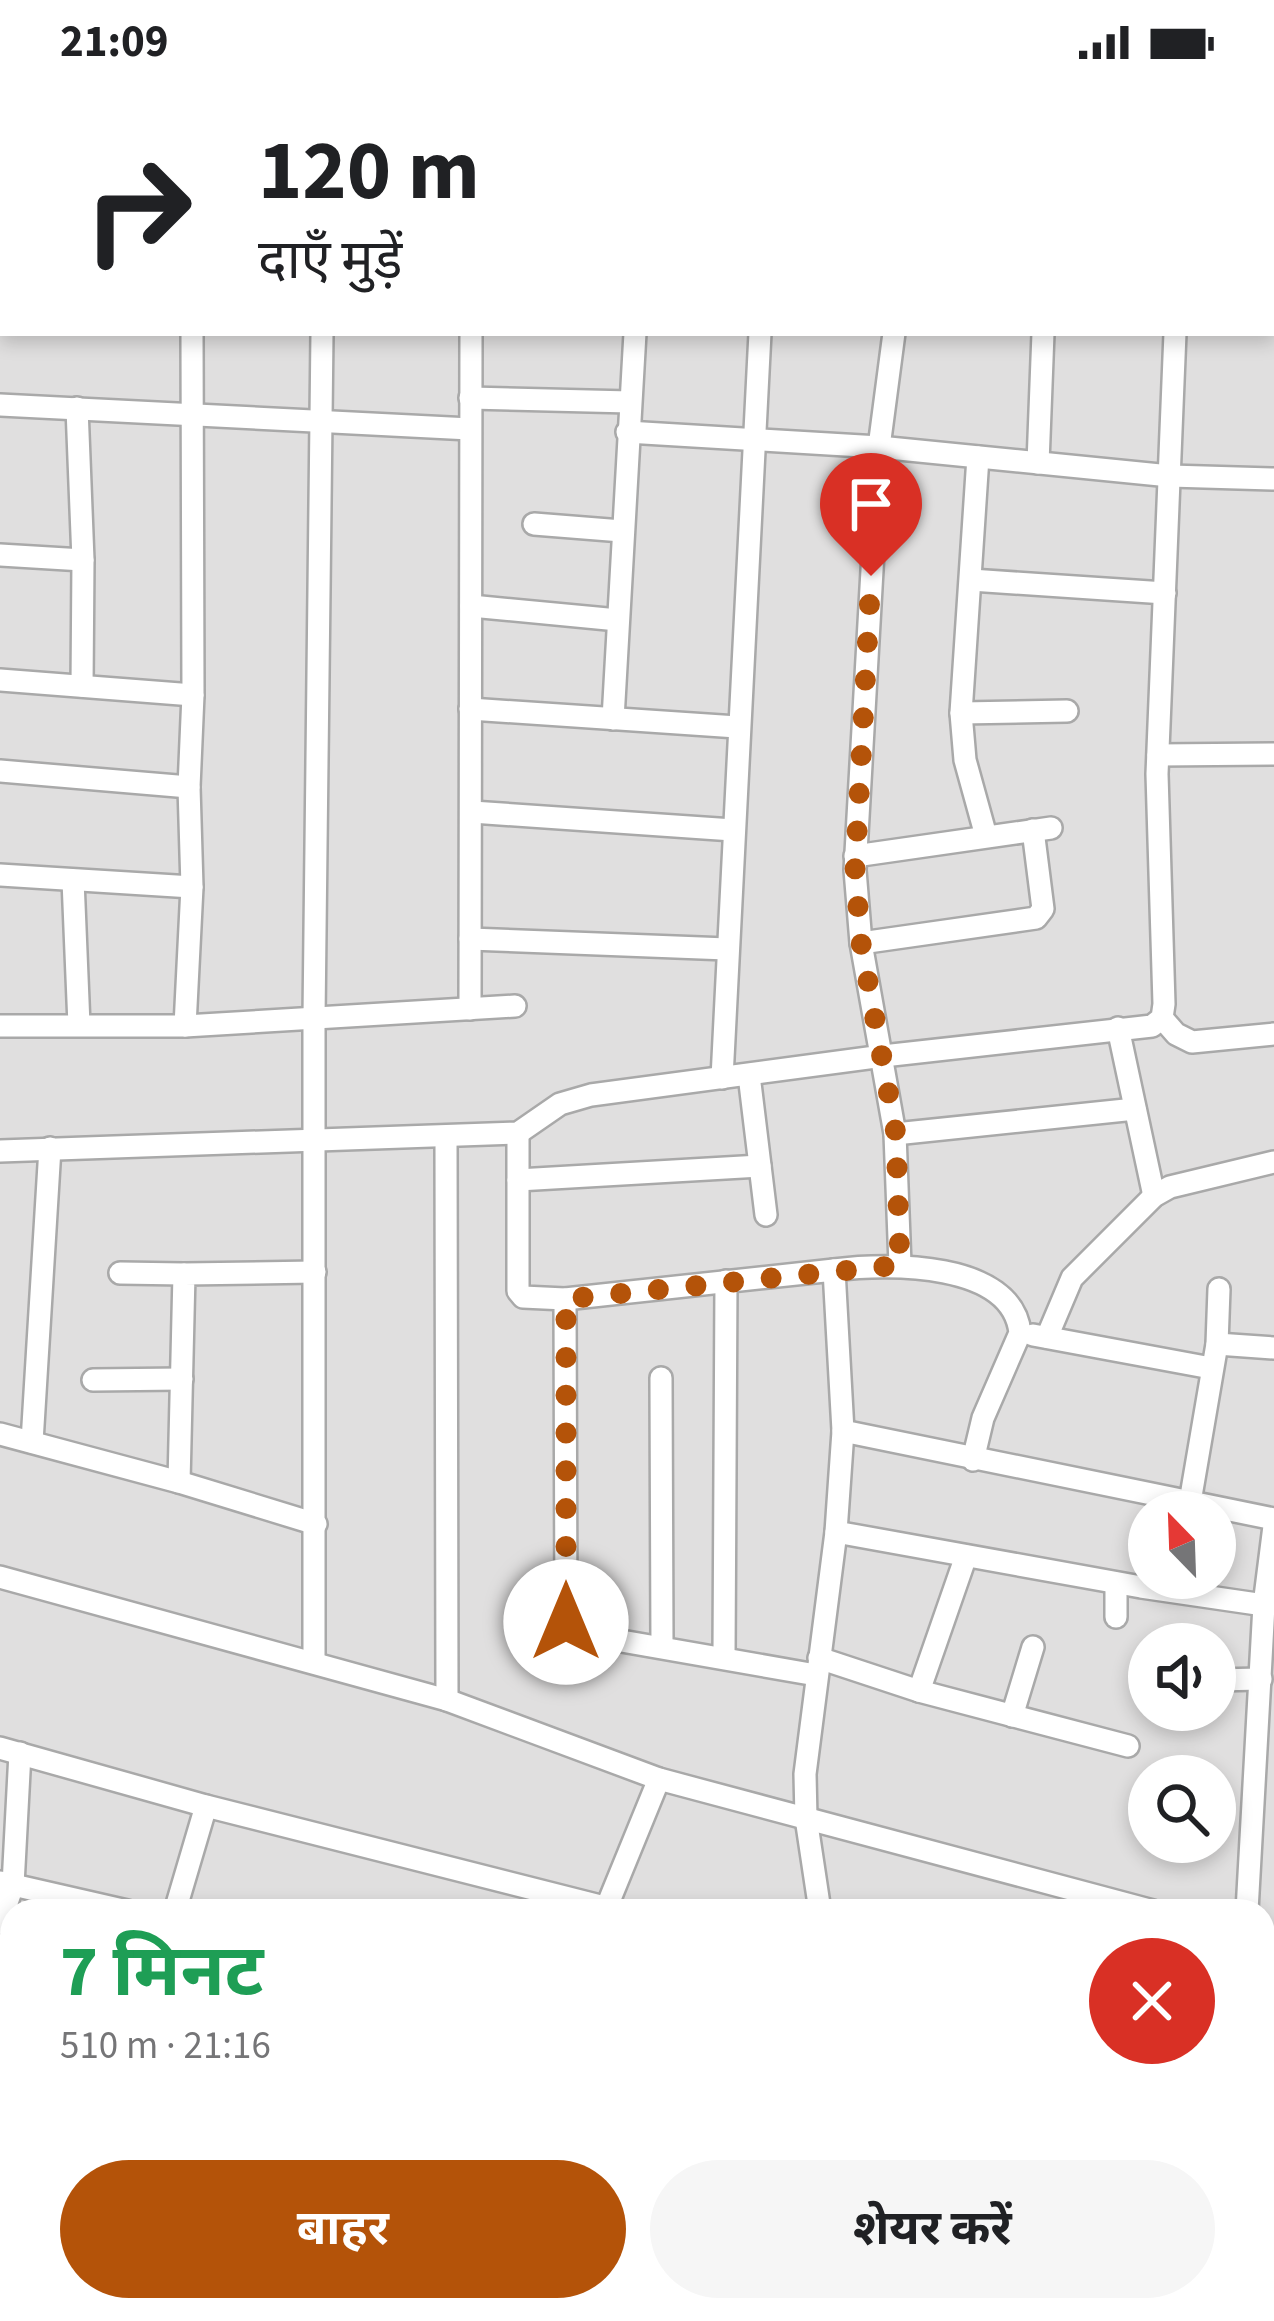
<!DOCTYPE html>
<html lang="hi">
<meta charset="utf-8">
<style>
body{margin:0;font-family:"Source Sans 3","Noto Sans Devanagari",sans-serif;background:#f6f6f6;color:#202124;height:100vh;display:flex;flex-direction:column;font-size:45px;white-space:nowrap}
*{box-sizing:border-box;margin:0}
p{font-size:39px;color:#757577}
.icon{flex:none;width:66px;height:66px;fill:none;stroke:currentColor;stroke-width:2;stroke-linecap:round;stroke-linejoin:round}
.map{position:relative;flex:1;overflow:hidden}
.drawer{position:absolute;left:0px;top:1815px;width:1275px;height:423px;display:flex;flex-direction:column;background:#fff;border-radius:36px 36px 0 0;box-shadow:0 6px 18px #0003}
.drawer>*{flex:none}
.guide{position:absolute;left:0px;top:0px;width:1275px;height:252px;box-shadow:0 6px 18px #0003;background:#fff;color:#202124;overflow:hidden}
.needle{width:78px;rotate:337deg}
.tools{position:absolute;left:1128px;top:1407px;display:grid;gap:24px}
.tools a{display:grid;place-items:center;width:108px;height:108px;border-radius:50%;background:#fff;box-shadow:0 6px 18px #0003;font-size:60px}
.pin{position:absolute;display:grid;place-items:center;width:102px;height:102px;color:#fff;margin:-123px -51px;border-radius:50% 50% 50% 0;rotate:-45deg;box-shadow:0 0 12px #0007}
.pin .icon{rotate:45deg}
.me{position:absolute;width:132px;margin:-66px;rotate:0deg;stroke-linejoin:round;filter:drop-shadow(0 0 9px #0008)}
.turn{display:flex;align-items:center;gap:42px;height:252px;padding:0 60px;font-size:54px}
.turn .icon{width:156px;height:156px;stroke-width:2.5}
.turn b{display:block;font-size:84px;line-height:102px}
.round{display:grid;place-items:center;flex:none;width:126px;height:126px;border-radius:63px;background:#f6f6f6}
.summary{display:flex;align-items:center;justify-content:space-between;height:204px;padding:0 60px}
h1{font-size:72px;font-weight:700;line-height:90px;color:#1e9e55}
.cta{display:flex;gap:24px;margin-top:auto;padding:24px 60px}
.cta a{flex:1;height:138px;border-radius:72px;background:#b45309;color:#fff;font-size:48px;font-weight:700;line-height:138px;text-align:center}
.cta a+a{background:#f6f6f6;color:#202124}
.status{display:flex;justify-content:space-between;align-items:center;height:84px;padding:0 60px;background:#fff;direction:ltr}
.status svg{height:33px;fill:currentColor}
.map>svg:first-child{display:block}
</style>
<div class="status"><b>21:09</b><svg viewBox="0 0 49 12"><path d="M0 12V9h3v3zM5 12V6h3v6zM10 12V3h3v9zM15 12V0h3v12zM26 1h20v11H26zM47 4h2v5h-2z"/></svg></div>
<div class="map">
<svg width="1274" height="2237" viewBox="0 0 1274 2237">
<rect width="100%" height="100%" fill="#f2efe9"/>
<path fill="#e0dfdf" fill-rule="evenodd" d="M0,0H1274V2237H0ZM3,3H1272V249H3ZM1149,1428H1215V1494H1149ZM1149,1560H1215V1626H1149ZM1149,1692H1215V1758H1149ZM12,1827H1263V2226H12Z"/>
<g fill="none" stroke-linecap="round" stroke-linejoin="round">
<g stroke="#a9a9a9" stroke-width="26">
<g id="minor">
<polyline points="328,0 328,3"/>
<polyline points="473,0 473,3"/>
<polyline points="1178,0 1178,3"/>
<polyline points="175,3 175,0"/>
<polyline points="660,3 660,0"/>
<polyline points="777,3 777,0"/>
<polyline points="924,3 924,0"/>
<polyline points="0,10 3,10"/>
<polyline points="1272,92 1274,92"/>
<polyline points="0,116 3,116"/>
<polyline points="0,224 3,224"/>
<polyline points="894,249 879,363 855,786 861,859 895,1050 900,1181"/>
<polyline points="470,314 630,318"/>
<polyline points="0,321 470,345"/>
<polyline points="77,324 83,476 82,602"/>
<polyline points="627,348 879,363 1170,392 1274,395"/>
<polyline points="978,373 961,629 965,676 986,752"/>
<polyline points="1038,379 1043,249"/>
<polyline points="534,440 622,447"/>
<polyline points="0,471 83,476"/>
<polyline points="971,496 1165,509"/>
<polyline points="471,522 618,536"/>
<polyline points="0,596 193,611"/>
<polyline points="470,625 737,643"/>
<polyline points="961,629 1067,627"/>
<polyline points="613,635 635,249"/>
<polyline points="1158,671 1274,670"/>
<polyline points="0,687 189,703"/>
<polyline points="472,728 733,746"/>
<polyline points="855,772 1051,744"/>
<polyline points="0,791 192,803"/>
<polyline points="73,796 79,941"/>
<polyline points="470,855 727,865"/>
<polyline points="861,859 1036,834 1043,825 1033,746"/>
<polyline points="470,925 471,249"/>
<polyline points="1162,934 1176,950 1192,958 1274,950"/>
<polyline points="0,942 185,942 515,922"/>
<polyline points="185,942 192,803 189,703 193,611 192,249"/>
<polyline points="1118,944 1154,1112"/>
<polyline points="749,991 766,1131"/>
<polyline points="722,994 760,249"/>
<polyline points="518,1049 518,1207 523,1213 565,1215 834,1186 843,1347 836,1448 805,1690 806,1734 820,1827"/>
<polyline points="895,1050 1135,1025"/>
<polyline points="446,1053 447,1616"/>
<polyline points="0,1067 518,1049 560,1020 591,1011 883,972 1152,942 1162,934 1164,920 1157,690 1175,249"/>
<polyline points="518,1096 760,1082"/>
<path d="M834,1186C887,1179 1013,1177 1020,1249L983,1334L973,1376"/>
<polyline points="120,1189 184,1190"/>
<polyline points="565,1215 566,1538 570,1548 816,1591"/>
<polyline points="1033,1251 1211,1284"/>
<polyline points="1047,1253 1072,1194 1154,1112 1170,1103 1274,1078"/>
<polyline points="1217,1260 1274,1264"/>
<polyline points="661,1294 662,1562"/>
<polyline points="93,1296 182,1295"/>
<polyline points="843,1347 1274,1435"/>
<polyline points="0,1350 179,1398 316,1440"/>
<polyline points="32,1358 50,1064"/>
<polyline points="179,1398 184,1190 315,1188"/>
<polyline points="1190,1418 1217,1260 1219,1205"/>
<polyline points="836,1448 1141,1503 1264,1521"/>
<polyline points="0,1493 447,1616 659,1695 1153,1827"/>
<polyline points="1116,1499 1116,1533"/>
<polyline points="724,1573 726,1197"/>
<polyline points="819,1574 919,1607 1128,1662"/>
<polyline points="314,1578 314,933 322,249"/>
<polyline points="1215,1596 1261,1595"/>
<polyline points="919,1607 966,1472"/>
<polyline points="1012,1632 1033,1563"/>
<polyline points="0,1664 206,1722 620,1827"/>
<polyline points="0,1798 127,1827"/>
<polyline points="175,1827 206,1722"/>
<polyline points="605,1827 659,1695"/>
<polyline points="1247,1827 1264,1521 1274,1442"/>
<polyline points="0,1839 13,1801 20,1669"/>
<polyline points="1263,1856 1274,1859"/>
<polyline points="0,1915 12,1919"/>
<polyline points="1263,2006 1274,2009"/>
<polyline points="0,2040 12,2044"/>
<polyline points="0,2152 12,2156"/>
<polyline points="211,2226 218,2226"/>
<polyline points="651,2226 652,2237"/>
<polyline points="712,2226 717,2237"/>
<polyline points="793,2226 797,2237"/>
<polyline points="930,2226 933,2237"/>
<polyline points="1051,2226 1056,2237"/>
<polyline points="1235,2226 1235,2237"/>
<polyline points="304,2237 308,2226"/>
<polyline points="447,2237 451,2226"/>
<polyline points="576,2237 579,2226"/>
<polyline points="1091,2237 1124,2226"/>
</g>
</g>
<use href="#minor" stroke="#fff" stroke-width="21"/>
</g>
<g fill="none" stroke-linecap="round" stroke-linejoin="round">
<polyline stroke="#b45309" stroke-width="21" stroke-dasharray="0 37.8" points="566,1538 566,1215 900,1181 896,1050 861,859 855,786 871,492"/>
</g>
</svg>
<div class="tools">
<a><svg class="needle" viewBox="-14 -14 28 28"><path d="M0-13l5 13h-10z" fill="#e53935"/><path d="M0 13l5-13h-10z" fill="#757577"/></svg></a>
<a><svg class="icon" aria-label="sound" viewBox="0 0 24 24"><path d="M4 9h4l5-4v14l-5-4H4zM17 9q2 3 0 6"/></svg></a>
<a><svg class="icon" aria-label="search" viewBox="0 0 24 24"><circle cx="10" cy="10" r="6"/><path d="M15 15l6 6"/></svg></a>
</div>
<div class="pin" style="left:871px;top:492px;background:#d93025"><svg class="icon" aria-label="arrive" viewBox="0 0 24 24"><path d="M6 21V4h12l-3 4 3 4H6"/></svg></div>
<svg class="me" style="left:566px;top:1538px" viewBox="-20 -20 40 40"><circle r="19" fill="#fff"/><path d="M0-13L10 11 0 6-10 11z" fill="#b45309"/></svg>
<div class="guide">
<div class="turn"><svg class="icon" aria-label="right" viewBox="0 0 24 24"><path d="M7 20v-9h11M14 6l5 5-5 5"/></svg><div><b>120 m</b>दाएँ मुड़ें</div></div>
</div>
<section class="drawer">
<div class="summary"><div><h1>7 मिनट</h1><p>510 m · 21:16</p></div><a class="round" style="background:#d93025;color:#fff"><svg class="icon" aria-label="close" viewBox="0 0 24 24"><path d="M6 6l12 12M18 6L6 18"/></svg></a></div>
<div class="cta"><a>बाहर</a><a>शेयर करें</a></div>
</section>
</div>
